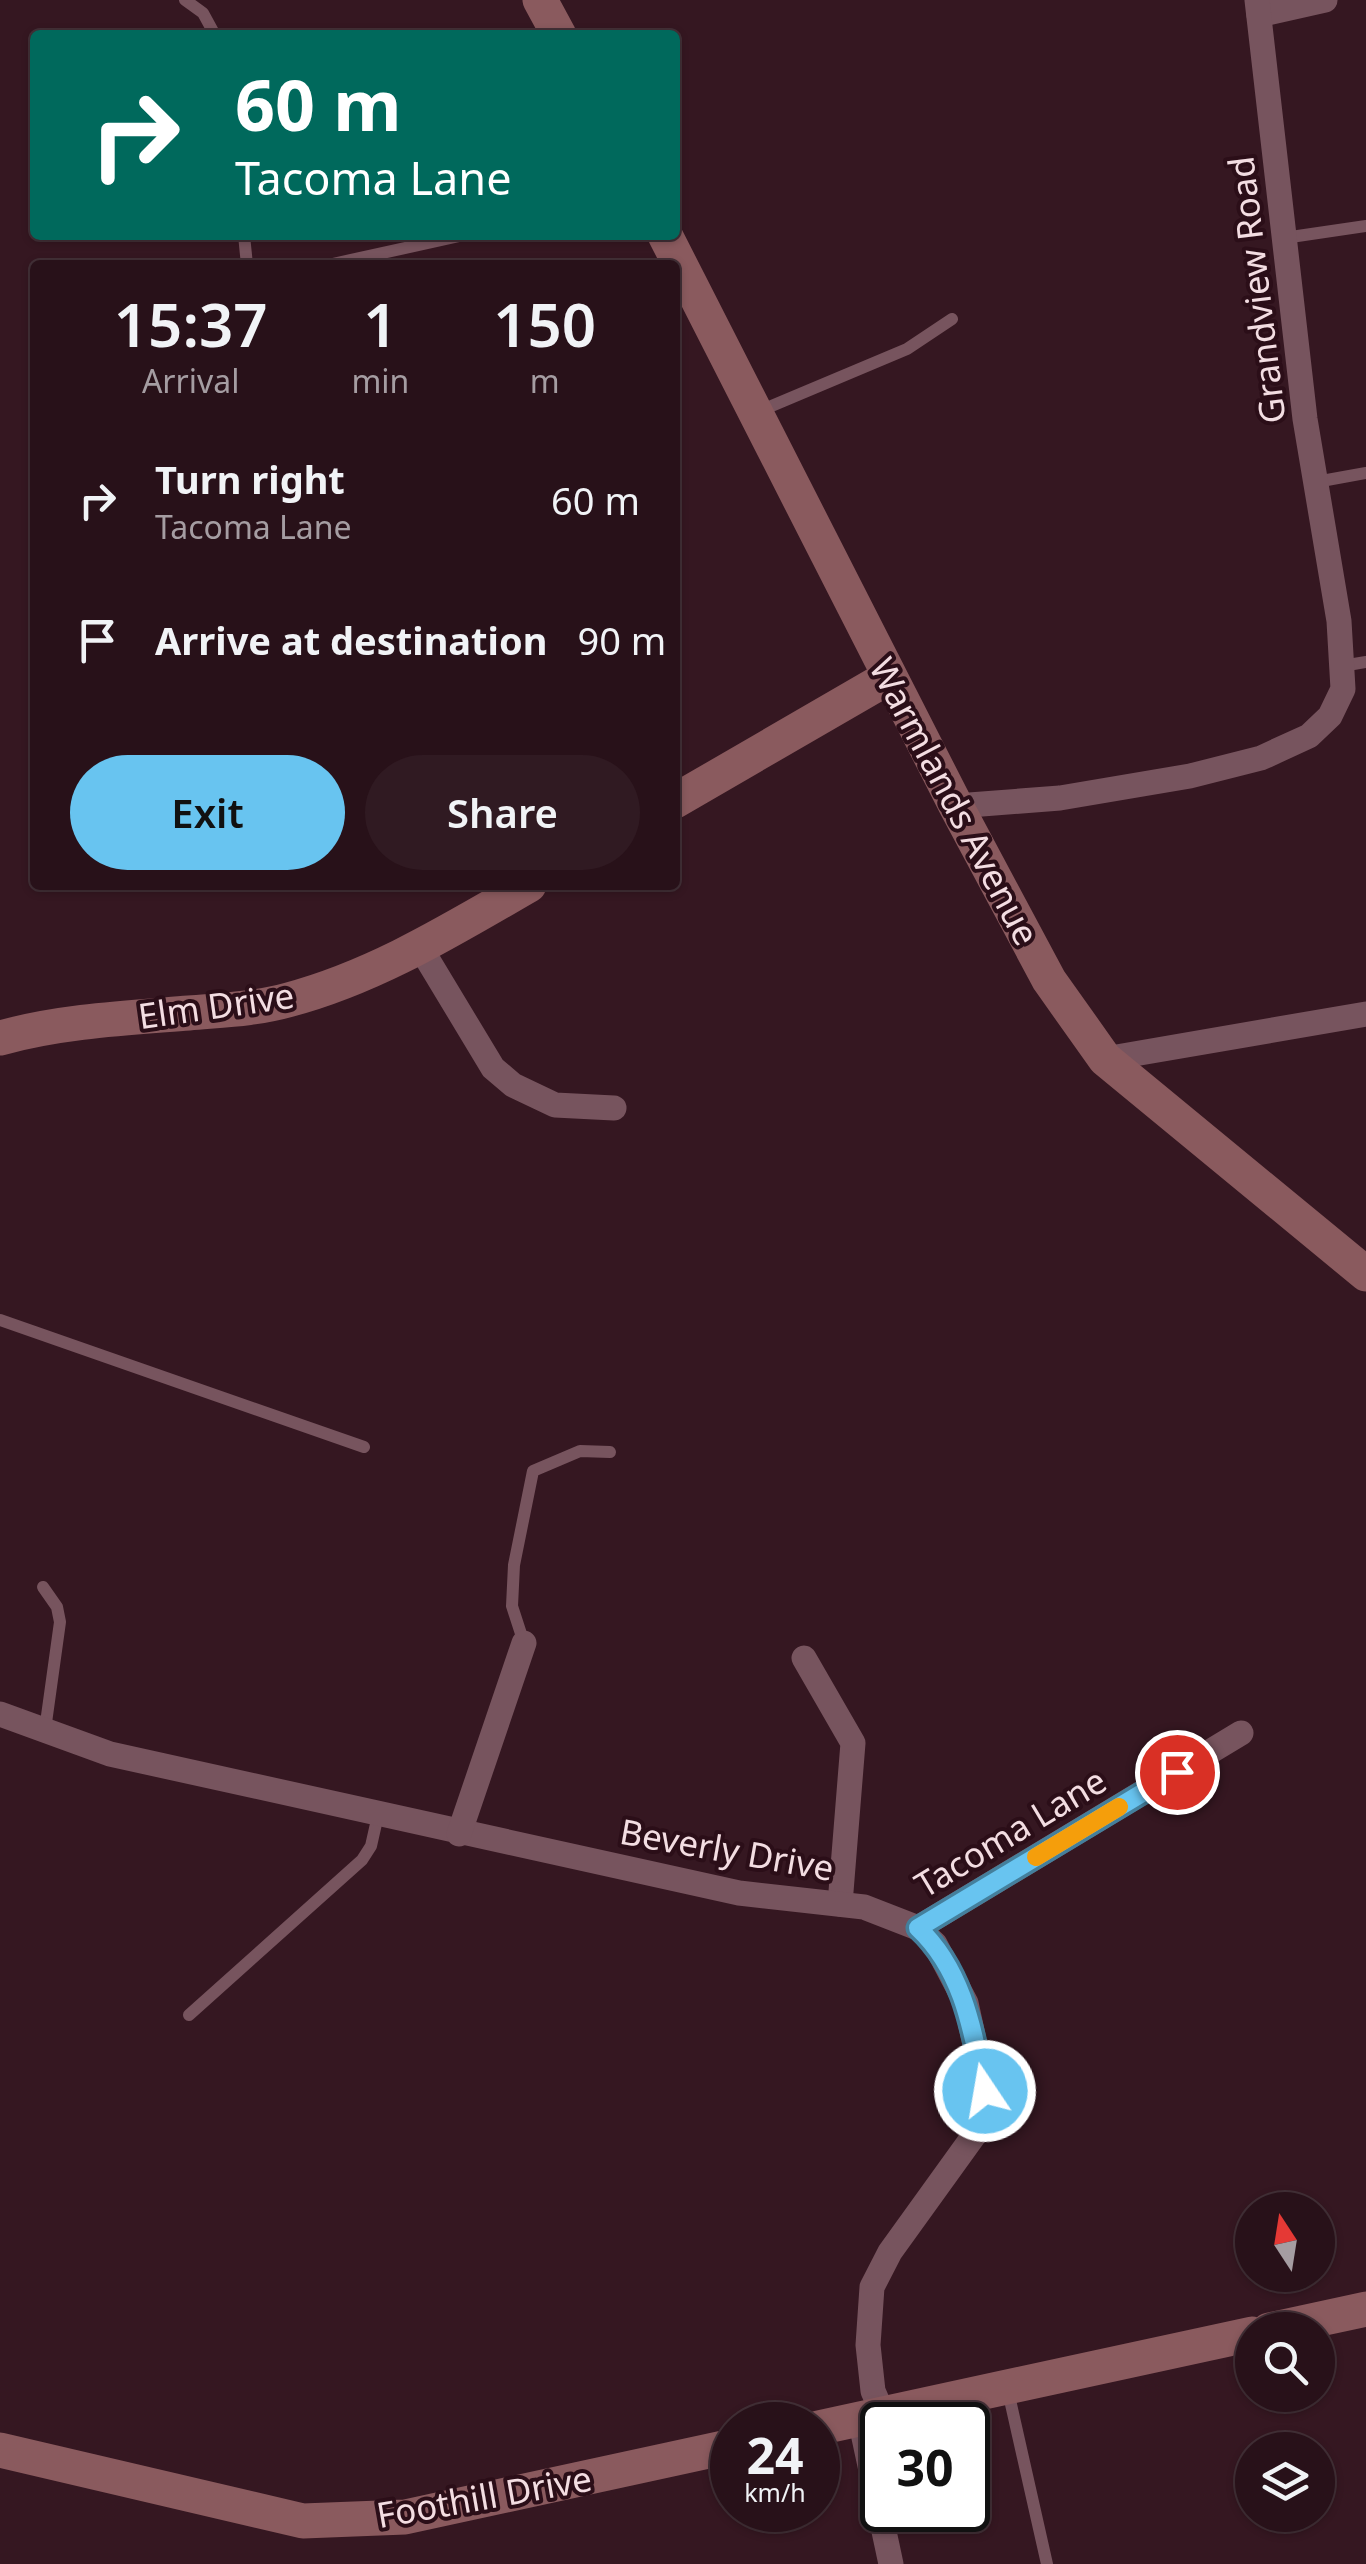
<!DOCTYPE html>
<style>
body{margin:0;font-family:"Noto Sans",sans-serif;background:#301a22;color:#f1f3f6;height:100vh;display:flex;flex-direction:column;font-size:38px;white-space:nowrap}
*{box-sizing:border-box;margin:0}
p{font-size:32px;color:#a59da2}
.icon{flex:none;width:55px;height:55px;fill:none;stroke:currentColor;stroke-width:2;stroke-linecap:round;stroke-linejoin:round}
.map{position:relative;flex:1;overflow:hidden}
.sheet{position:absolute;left:30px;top:260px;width:650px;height:630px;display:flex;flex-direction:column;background:#281119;border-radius:10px;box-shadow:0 2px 8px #0004,0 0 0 2px #443138}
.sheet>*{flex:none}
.guide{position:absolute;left:30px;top:30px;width:650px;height:210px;border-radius:10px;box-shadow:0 2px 8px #0004,0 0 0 2px #443138;background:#00695c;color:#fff;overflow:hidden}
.needle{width:65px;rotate:348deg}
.fabs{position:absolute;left:1235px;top:2192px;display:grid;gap:20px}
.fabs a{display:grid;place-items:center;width:100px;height:100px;border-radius:50%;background:#281119;box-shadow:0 2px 8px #0004,0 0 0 2px #443138;font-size:50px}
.speed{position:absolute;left:710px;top:2402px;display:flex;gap:20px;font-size:50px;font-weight:700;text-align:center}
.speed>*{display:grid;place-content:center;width:130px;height:130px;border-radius:50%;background:#281119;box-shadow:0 2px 8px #0004,0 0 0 2px #443138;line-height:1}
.speed small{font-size:25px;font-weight:400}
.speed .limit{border:5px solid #111;border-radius:15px;background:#fff;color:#111}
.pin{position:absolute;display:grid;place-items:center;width:85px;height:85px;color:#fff;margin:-42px;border:5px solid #fff;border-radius:50%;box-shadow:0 2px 10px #0007}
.me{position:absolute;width:110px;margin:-55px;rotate:348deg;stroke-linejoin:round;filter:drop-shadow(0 0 8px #0008)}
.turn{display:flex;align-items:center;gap:35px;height:210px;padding:0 40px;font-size:45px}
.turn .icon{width:130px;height:130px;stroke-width:2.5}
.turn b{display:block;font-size:70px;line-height:85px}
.eta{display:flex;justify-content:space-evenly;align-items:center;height:170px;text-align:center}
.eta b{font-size:60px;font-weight:600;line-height:70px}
.action{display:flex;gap:20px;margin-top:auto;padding:20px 40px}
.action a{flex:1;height:115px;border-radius:60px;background:#68c4f0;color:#111;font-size:40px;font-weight:600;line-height:115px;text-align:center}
.action a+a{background:#301a22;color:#f1f3f6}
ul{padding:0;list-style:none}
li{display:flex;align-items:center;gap:30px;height:140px;padding:0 40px}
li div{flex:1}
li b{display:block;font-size:38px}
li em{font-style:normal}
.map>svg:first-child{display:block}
</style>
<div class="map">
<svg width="1366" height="2564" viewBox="0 0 1366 2564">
<rect width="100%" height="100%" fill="#351721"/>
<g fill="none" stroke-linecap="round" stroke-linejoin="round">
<g stroke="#77545e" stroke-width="12">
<polyline points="185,0 203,13 215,35"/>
<polyline points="244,235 247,265"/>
<polyline points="1284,238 1366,226"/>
<polyline points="328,265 464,235"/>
<polyline points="757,412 907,349 952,319"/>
<polyline points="1316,482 1366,473"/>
<polyline points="1342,666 1366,662"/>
<polyline points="0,1320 364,1447"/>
<polyline points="43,1587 57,1607 60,1622 45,1730"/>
<polyline points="524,1643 512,1606 514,1565 533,1471 580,1451 610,1452"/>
<polyline points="189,2015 362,1860 371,1846 378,1815"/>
<polyline points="1008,2391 1047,2564"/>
</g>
<g stroke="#77545e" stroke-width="25">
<polyline points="1259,15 1325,0"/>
<polyline points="956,806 1060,798 1190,776 1261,758 1309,736 1330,716 1343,689 1339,621 1305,419 1257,0"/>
<polyline points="420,947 493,1068 513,1085 555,1105 614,1108"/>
<polyline points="1105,1059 1366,1014"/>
<polyline points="804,1658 853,1743 840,1904"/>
<polyline points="0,1714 110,1754 739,1893 864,1907 918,1928 935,1944 966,2003 985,2091 975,2134 890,2252 872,2287 868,2345 873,2391 883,2414"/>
<polyline points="459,1834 524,1643"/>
<polyline points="918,1928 1241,1733"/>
<polyline points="860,2419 891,2564"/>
</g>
<g stroke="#8a5a5e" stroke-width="35">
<polyline points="540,0 559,35"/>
<polyline points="665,235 956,806 1049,980 1105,1059 1366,1274"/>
<polyline points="675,801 889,677"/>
<path d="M0,1038C62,1021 126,1018 189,1013C222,1010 256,1009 288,1000C375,977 451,930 529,885"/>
<polyline points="1269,2330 1366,2309"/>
<polyline points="818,2428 1252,2334"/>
<polyline points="0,2450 303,2521 405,2517 732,2446"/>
</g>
</g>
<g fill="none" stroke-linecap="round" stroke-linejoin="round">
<g stroke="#447f9c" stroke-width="25">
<path id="route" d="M985,2091C973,2033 964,1971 918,1928L1177,1772"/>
</g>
<use href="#route" stroke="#68c4f0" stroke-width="18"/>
<polyline stroke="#f59e0b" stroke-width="18" points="1036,1857 1119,1807"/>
</g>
<g text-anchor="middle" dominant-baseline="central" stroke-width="8" stroke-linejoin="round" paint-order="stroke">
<g font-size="35" fill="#f3dde2" stroke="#2b0e18">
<text transform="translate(1256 290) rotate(-97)">Grandview Road</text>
<text transform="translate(955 801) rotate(62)">Warmlands Avenue</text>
<text transform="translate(216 1005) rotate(-8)">Elm Drive</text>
<text transform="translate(1010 1832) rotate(-31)">Tacoma Lane</text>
<text transform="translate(727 1849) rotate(10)">Beverly Drive</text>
<text transform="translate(484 2496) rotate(-10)">Foothill Drive</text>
</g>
</g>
</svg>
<div class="fabs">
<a><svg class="needle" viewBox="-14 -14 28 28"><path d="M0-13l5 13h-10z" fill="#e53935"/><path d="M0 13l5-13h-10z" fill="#a59da2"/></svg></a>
<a><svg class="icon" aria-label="search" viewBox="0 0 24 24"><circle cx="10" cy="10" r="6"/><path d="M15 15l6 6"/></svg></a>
<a><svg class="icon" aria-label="layers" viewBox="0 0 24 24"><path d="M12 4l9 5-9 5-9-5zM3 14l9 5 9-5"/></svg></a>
</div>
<div class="speed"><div>24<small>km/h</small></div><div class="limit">30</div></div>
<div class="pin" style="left:1177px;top:1772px;background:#d93025"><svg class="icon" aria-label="arrive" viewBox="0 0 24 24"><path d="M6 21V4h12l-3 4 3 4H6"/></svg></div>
<svg class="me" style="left:985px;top:2091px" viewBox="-20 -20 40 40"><circle r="17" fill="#68c4f0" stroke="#fff" stroke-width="3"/><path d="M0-11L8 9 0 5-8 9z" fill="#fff"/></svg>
<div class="guide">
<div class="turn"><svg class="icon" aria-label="right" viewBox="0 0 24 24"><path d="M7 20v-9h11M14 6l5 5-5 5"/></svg><div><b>60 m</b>Tacoma Lane</div></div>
</div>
<section class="sheet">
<div class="eta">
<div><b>15:37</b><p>Arrival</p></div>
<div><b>1</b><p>min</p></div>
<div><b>150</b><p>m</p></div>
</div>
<ul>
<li><svg class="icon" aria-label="right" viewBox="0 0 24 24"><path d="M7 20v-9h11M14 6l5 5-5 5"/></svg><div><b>Turn right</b><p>Tacoma Lane</p></div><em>60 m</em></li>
<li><svg class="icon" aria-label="arrive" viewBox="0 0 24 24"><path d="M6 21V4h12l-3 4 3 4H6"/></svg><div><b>Arrive at destination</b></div><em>90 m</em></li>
</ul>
<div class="action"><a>Exit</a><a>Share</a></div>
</section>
</div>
